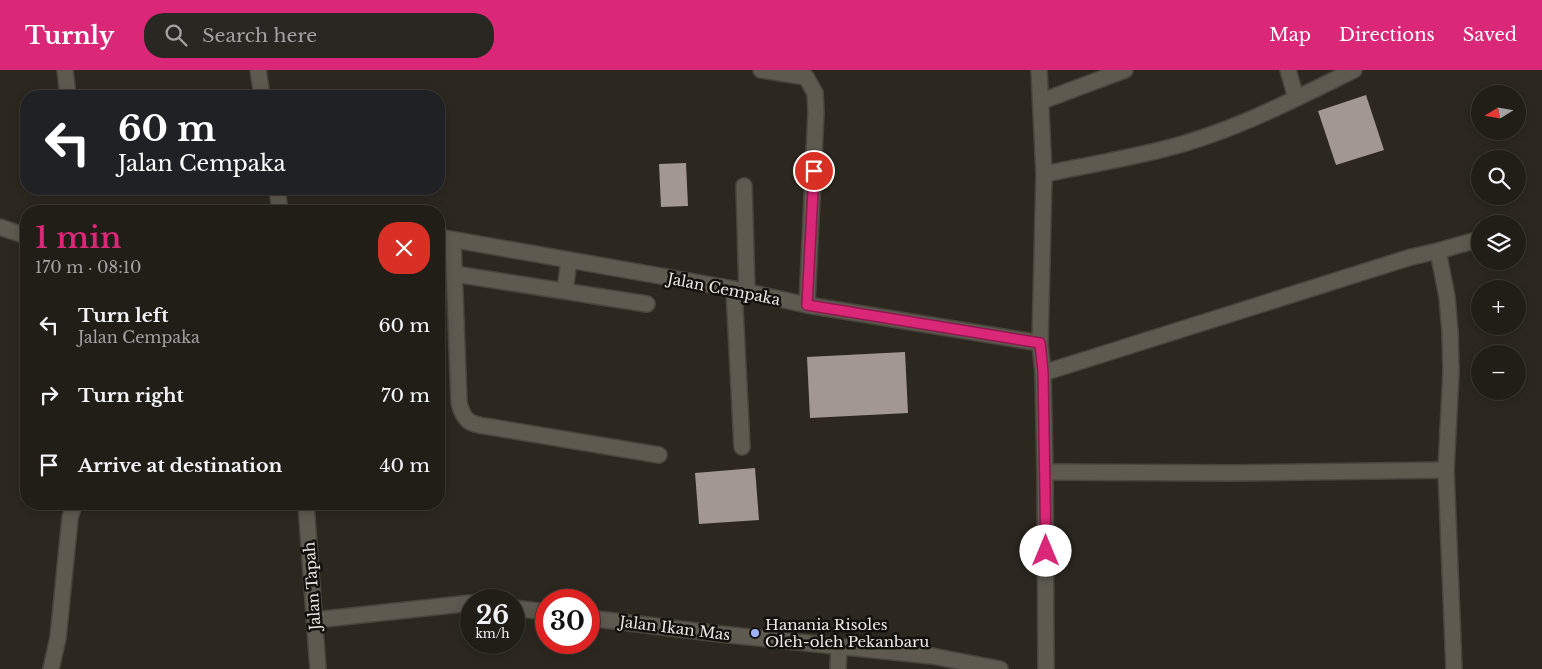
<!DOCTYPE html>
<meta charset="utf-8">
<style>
body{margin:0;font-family:"Libre Baskerville",serif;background:#292721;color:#f1f3f6;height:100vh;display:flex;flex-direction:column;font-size:19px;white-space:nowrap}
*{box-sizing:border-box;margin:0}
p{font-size:16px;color:#a2a2a2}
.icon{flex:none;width:28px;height:28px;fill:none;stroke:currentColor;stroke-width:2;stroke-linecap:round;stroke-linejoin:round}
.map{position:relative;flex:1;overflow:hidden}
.side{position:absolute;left:20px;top:135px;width:425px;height:305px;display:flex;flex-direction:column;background:#211e18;border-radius:20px;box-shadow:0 2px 12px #0003,0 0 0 1px #3e3c37}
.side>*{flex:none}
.hud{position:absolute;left:20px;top:20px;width:425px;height:105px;border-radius:20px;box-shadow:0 2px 12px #0003,0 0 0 1px #3e3c37;background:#202124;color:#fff;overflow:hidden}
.needle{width:32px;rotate:259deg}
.controls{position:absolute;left:1471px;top:15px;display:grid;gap:10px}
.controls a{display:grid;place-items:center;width:55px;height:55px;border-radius:50%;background:#211e18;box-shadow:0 2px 12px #0003,0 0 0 1px #3e3c37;font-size:25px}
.speed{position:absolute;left:460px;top:519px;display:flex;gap:10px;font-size:25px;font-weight:700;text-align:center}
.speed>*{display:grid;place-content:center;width:65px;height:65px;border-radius:50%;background:#211e18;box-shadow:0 2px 12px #0003,0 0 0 1px #3e3c37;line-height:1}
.speed small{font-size:12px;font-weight:400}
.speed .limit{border:8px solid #d22;background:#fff;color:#111}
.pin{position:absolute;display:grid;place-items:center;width:42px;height:42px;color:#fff;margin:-21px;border:2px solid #fff;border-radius:50%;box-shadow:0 1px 5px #0007}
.me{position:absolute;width:55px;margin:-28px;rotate:0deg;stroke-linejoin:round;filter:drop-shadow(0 0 4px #0008)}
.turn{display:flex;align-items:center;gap:18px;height:105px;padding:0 15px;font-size:22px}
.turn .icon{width:65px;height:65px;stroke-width:2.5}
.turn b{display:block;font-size:35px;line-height:42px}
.round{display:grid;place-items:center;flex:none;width:52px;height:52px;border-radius:20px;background:#292721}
.head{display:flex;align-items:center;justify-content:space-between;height:85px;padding:0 15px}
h1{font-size:30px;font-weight:600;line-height:38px;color:#db2777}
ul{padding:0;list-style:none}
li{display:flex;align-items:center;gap:15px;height:70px;padding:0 15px}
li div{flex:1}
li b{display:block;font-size:19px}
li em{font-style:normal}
header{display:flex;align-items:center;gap:30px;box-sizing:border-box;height:70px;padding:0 25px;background:#db2777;color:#fff}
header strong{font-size:24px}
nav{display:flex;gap:28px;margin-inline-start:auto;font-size:18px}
.search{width:350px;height:45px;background:#292721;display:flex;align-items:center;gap:12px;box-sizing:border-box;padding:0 18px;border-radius:20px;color:#a2a2a2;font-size:19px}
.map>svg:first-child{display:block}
</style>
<header>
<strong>Turnly</strong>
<div class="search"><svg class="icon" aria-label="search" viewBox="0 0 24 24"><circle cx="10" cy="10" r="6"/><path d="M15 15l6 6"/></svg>Search here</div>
<nav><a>Map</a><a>Directions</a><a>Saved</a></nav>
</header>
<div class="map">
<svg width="1542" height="599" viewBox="0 0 1542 599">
<rect width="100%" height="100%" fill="#2c2820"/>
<g fill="#a29791">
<polygon points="1366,25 1384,80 1336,95 1318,41"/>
<polygon points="686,93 688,136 661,137 659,94"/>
<polygon points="905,282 908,343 810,348 807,287"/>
<polygon points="755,398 759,450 699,454 695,403"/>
</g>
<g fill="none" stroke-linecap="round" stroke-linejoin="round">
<g stroke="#48453d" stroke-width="18">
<g id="street">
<polyline points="65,0 68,26"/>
<polyline points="258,0 262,26"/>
<polyline points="761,0 806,7 815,23 816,42 807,235"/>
<polyline points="1039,0 1044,104 1040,273 1043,303 1045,402 1046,599"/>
<polyline points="1288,0 1296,28"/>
<polyline points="1042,31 1125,0"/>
<path d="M1044,104C1084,96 1124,89 1164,79C1230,63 1293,30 1354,0"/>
<polyline points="744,116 747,222"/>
<polyline points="277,119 280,141"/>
<polyline points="0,157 26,166"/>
<polyline points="439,167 734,219 807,235 1040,273"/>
<path d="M453,170L459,333C465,357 475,354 497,358L659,385"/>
<polyline points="455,204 647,234"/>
<polyline points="734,219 742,377"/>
<polyline points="565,220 569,190"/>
<polyline points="1043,303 1411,187 1438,181"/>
<polyline points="1045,402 1231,403 1446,400"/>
<polyline points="306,434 318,599"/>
<polyline points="514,538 546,542"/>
<polyline points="589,548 720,564 932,586 1000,599"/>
<polyline points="315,550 471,533"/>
<polyline points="51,599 58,568 70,448 74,434"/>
<polyline points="838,599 839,576"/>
<polyline points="1454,599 1446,400 1451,302 1450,262 1447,227 1438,181 1480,169"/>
</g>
</g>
<use href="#street" stroke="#5e5a50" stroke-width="15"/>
</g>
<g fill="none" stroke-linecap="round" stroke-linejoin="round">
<g stroke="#8e194d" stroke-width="12">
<polyline id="route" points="814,101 807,235 1040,273 1043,302 1046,481"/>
</g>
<use href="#route" stroke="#db2777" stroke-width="9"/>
</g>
<circle fill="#9fb3fd" stroke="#13110d" stroke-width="2" cx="755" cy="563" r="5"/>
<g text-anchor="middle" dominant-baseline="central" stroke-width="5" stroke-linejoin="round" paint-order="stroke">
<g font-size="15" fill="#eae8e2" stroke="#13110d">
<text transform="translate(724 219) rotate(11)">Jalan Cempaka</text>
<text transform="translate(312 516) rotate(-94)">Jalan Tapah</text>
<text transform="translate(675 558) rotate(7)">Jalan Ikan Mas</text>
</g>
<g font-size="15" fill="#eae8e2" stroke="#13110d" text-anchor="start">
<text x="765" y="554">Hanania Risoles<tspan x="765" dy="17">Oleh-oleh Pekanbaru</tspan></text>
</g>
</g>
</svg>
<div class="controls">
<a><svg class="needle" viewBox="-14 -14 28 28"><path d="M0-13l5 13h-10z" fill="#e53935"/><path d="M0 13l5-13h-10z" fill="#a2a2a2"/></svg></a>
<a><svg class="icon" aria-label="search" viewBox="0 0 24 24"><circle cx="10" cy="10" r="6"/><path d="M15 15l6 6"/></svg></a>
<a><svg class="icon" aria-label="layers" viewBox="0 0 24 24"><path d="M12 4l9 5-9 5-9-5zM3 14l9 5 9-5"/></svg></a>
<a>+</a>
<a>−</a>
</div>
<div class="speed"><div>26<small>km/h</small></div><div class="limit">30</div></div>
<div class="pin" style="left:814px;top:101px;background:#d93025"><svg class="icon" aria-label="arrive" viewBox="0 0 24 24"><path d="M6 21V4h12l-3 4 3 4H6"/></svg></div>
<svg class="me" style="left:1046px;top:481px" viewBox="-20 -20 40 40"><circle r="19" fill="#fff"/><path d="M0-13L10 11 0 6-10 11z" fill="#db2777"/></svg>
<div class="hud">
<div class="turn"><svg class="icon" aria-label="left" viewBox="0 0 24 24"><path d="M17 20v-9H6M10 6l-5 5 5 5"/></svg><div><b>60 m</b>Jalan Cempaka</div></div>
</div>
<section class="side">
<div class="head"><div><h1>1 min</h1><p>170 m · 08:10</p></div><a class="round" style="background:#d93025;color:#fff"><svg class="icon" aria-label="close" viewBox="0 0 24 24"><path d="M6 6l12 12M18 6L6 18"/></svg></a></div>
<ul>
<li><svg class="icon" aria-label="left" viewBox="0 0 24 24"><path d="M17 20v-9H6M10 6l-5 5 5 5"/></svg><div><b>Turn left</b><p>Jalan Cempaka</p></div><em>60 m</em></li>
<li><svg class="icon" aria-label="right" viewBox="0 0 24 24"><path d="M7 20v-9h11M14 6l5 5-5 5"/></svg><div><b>Turn right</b></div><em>70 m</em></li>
<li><svg class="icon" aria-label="arrive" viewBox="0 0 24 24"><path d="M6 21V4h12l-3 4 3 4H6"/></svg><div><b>Arrive at destination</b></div><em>40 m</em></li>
</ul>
</section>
</div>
